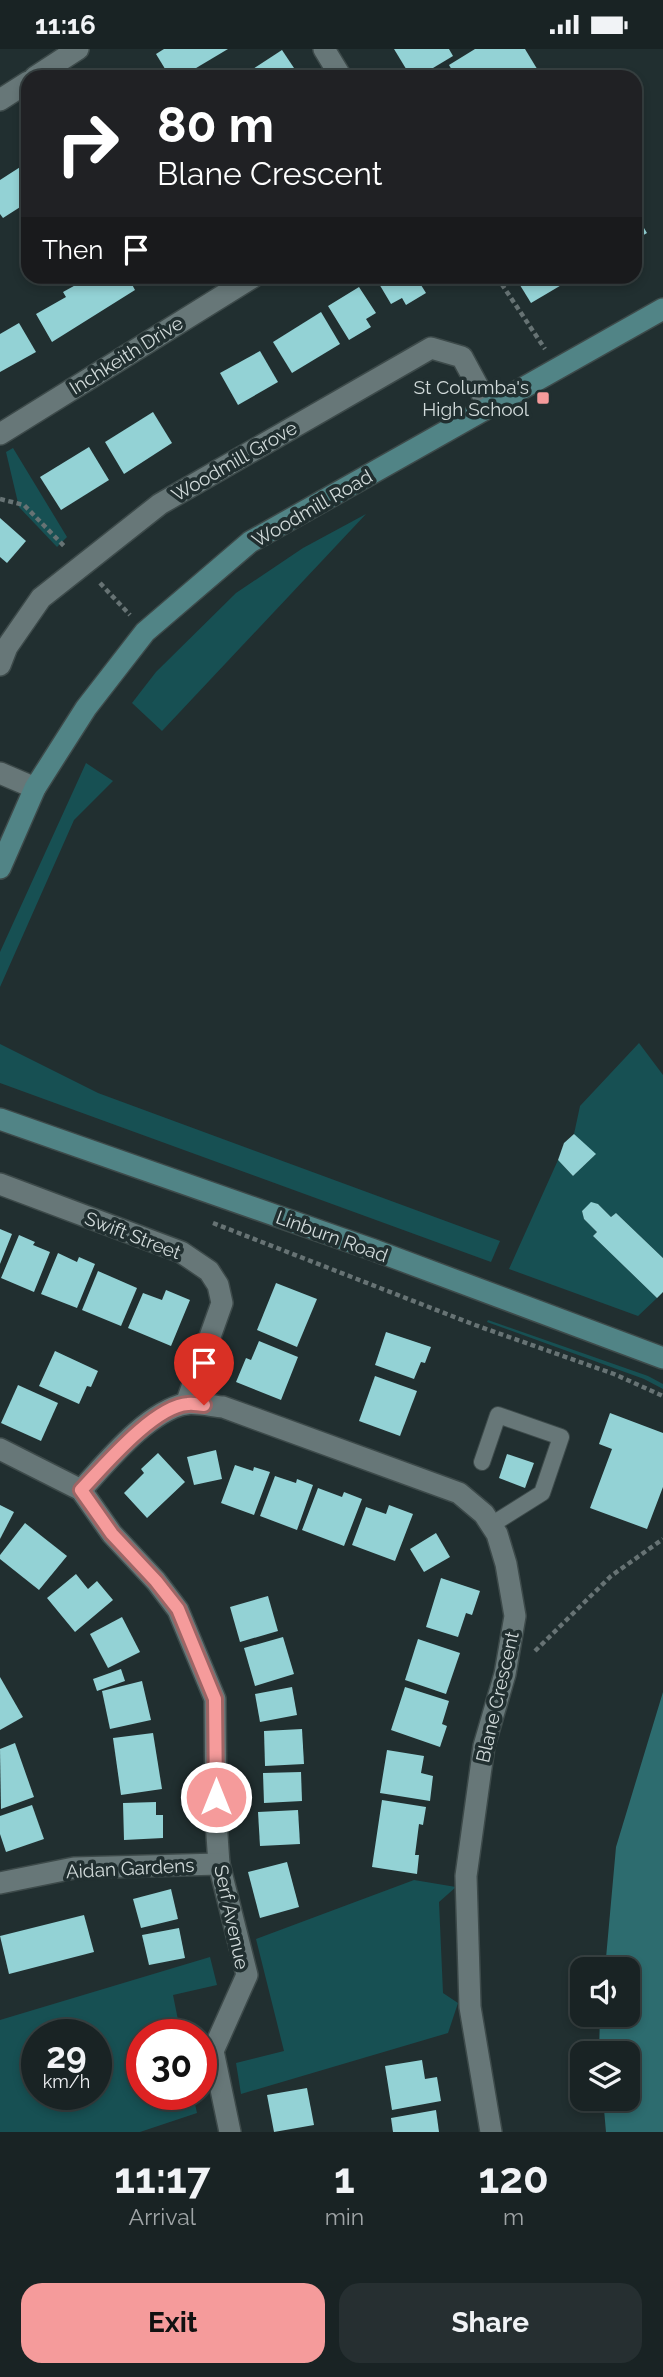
<!DOCTYPE html>
<style>
body{margin:0;font-family:Raleway,sans-serif;background:#262f31;color:#f1f3f6;height:100vh;display:flex;flex-direction:column;font-size:26px;white-space:nowrap}
*{box-sizing:border-box;margin:0}
p{font-size:23px;color:#9fa4a6}
.icon{flex:none;width:38px;height:38px;fill:none;stroke:currentColor;stroke-width:2;stroke-linecap:round;stroke-linejoin:round}
.map{position:relative;height:2083px;overflow:hidden}
.sheet{display:flex;flex-direction:column;background:#192324;flex:1}
.sheet>*{flex:none}
.top-card{position:absolute;left:21px;top:21px;width:621px;height:214px;border-radius:21px;box-shadow:0 4px 10px #0003,0 0 0 2px #374041;background:#202124;color:#fff;overflow:hidden}
.tools{position:absolute;left:570px;top:1908px;display:grid;gap:14px}
.tools a{display:grid;place-items:center;width:70px;height:70px;border-radius:14px;background:#192324;box-shadow:0 4px 10px #0003,0 0 0 2px #374041;font-size:35px}
.speed{position:absolute;left:21px;top:1970px;display:flex;gap:14px;font-size:35px;font-weight:700;text-align:center}
.speed>*{display:grid;place-content:center;width:91px;height:91px;border-radius:50%;background:#192324;box-shadow:0 4px 10px #0003,0 0 0 2px #374041;line-height:1}
.speed small{font-size:18px;font-weight:400}
.speed .limit{border:10px solid #d22;background:#fff;color:#111}
.pin{position:absolute;display:grid;place-items:center;width:60px;height:60px;color:#fff;margin:-72px -30px;border-radius:50% 50% 50% 0;rotate:-45deg;box-shadow:0 0 7px #0007}
.pin .icon{rotate:45deg}
.me{position:absolute;width:77px;margin:-38px;rotate:0deg;stroke-linejoin:round;filter:drop-shadow(0 0 5px #0008)}
.turn{display:flex;align-items:center;gap:24px;height:147px;padding:0 21px;font-size:32px}
.turn .icon{width:91px;height:91px;stroke-width:2.5}
.turn b{display:block;font-size:49px;line-height:60px}
.then{display:flex;align-items:center;height:66px;padding:0 21px;background:#0003;gap:14px;font-size:26px}
.eta{display:flex;justify-content:space-evenly;align-items:center;height:119px;text-align:center}
.eta b{font-size:42px;font-weight:700;line-height:49px}
.primary-button{display:flex;gap:14px;margin-top:auto;padding:14px 21px}
.primary-button a{flex:1;height:80px;border-radius:21px;background:#f59b9b;color:#111;font-size:28px;font-weight:700;line-height:80px;text-align:center}
.primary-button a+a{background:#262f31;color:#f1f3f6}
.status{display:flex;justify-content:space-between;align-items:center;height:49px;padding:0 35px;background:#192324;direction:ltr}
.status svg{height:19px;fill:currentColor}
.map>svg:first-child{display:block}
</style>
<div class="status"><b>11:16</b><svg viewBox="0 0 49 12"><path d="M0 12V9h3v3zM5 12V6h3v6zM10 12V3h3v9zM15 12V0h3v12zM26 1h20v11H26zM47 4h2v5h-2z"/></svg></div>
<div class="map">
<svg width="663" height="2083" viewBox="0 0 663 2083">
<rect width="100%" height="100%" fill="#212f30"/>
<g fill="#175053" fill-rule="evenodd">
<polygon points="13,399 67,488 57,498 19,458 6,403"/>
<polygon points="366,465 162,682 132,654 156,623 236,544 303,499"/>
<polygon points="86,714 113,732 74,771 0,938 0,903"/>
<polygon points="639,994 663,1026 663,1209 616,1164 611,1168 598,1155 591,1154 582,1162 584,1170 597,1183 593,1187 657,1249 638,1267 509,1220 558,1111 573,1127 595,1106 574,1085 580,1057"/>
<polygon points="0,995 98,1044 500,1192 491,1213 0,1034"/>
<polygon points="488,1271 648,1327 663,1335 663,1340 644,1330 487,1273"/>
<polygon points="414,1831 456,1838 439,1853 443,1944 458,1954 448,1984 241,2045 236,2014 284,2002 256,1890"/>
<path d="M210,1908L217,1936L173,1946L181,1986H142V2046H193L197,2064L140,2083H0V1971ZM37,1986H96V2046H37Z"/>
</g>
<polygon fill="#2d6c6f" points="663,1643 663,2083 606,2083 603,2049 628,2049 628,2004 599,2004 600,1965 628,1965 628,1920 605,1920 616,1798"/>
<g fill="#93d2d5">
<polygon points="164,0 228,0 181,28 170,28 156,5"/>
<polygon points="394,0 449,0 453,7 418,28 411,28"/>
<polygon points="475,0 525,0 542,28 456,28 449,16"/>
<polygon points="282,1 300,28 258,28 253,20"/>
<polygon points="28,113 28,153 3,169 0,165 0,131"/>
<polygon points="635,164 647,184 635,191"/>
<polygon points="90,228 128,228 135,241 52,293 36,265 66,248 63,243"/>
<polygon points="375,228 416,228 426,244 406,256 402,249 391,255"/>
<polygon points="515,228 575,228 531,254"/>
<polygon points="359,238 376,264 366,270 371,278 349,291 328,257"/>
<polygon points="321,263 340,295 292,324 273,293"/>
<polygon points="19,274 36,303 0,323 0,285"/>
<polygon points="260,302 278,333 238,356 220,324"/>
<polygon points="153,363 172,394 124,425 105,393"/>
<polygon points="89,398 109,431 61,461 40,428"/>
<polygon points="0,469 26,492 7,514 0,508"/>
<polygon points="574,1085 596,1105 573,1127 558,1111 564,1094"/>
<polygon points="591,1153 598,1155 611,1168 616,1164 663,1209 663,1243 657,1249 593,1187 597,1183 584,1170 582,1162"/>
<polygon points="0,1180 12,1185 0,1215"/>
<polygon points="19,1186 35,1193 33,1196 50,1203 34,1243 1,1229"/>
<polygon points="58,1204 77,1213 79,1208 95,1215 77,1259 41,1245"/>
<polygon points="98,1222 137,1239 121,1277 82,1261"/>
<polygon points="276,1234 317,1250 297,1298 257,1281"/>
<polygon points="166,1241 190,1251 171,1297 128,1279 143,1244 162,1251"/>
<polygon points="386,1283 431,1298 425,1314 421,1313 414,1330 375,1316"/>
<polygon points="259,1292 298,1308 281,1351 236,1333 246,1309 251,1311"/>
<polygon points="55,1302 98,1322 91,1338 87,1337 79,1355 39,1337"/>
<polygon points="375,1327 417,1342 400,1387 359,1372"/>
<polygon points="18,1336 58,1354 41,1392 1,1374"/>
<polygon points="610,1364 663,1384 663,1438 647,1480 590,1459 612,1400 599,1395"/>
<polygon points="216,1401 222,1430 194,1436 187,1408"/>
<polygon points="158,1404 185,1433 147,1469 124,1444 144,1424 141,1420"/>
<polygon points="507,1405 534,1414 525,1439 499,1429"/>
<polygon points="235,1416 253,1422 254,1418 270,1423 254,1466 221,1454"/>
<polygon points="275,1427 296,1434 297,1430 313,1436 297,1481 260,1467"/>
<polygon points="318,1439 342,1448 344,1443 362,1450 344,1497 302,1481"/>
<polygon points="0,1456 14,1463 0,1490"/>
<polygon points="389,1456 413,1465 395,1512 352,1496 366,1458 386,1465"/>
<polygon points="25,1474 67,1507 39,1541 0,1510 0,1506"/>
<polygon points="436,1484 450,1508 424,1523 410,1500"/>
<polygon points="76,1525 88,1540 97,1532 113,1551 75,1583 47,1549"/>
<polygon points="441,1529 480,1542 472,1566 466,1564 458,1588 426,1578"/>
<polygon points="268,1547 278,1582 240,1593 230,1558"/>
<polygon points="122,1568 140,1603 108,1619 90,1585"/>
<polygon points="283,1588 294,1625 255,1637 244,1599"/>
<polygon points="418,1590 460,1604 446,1645 405,1631"/>
<polygon points="121,1620 125,1632 97,1642 93,1630"/>
<polygon points="0,1628 23,1668 0,1681"/>
<polygon points="142,1632 151,1671 110,1680 102,1642"/>
<polygon points="292,1638 297,1666 260,1673 255,1645"/>
<polygon points="405,1638 449,1652 442,1675 447,1677 440,1698 391,1681"/>
<polygon points="302,1680 304,1715 265,1717 264,1682"/>
<polygon points="153,1684 162,1740 121,1746 113,1689"/>
<polygon points="15,1694 34,1748 1,1760 0,1700"/>
<polygon points="387,1701 424,1707 421,1724 433,1727 430,1752 380,1744"/>
<polygon points="301,1723 302,1752 264,1754 263,1724"/>
<polygon points="382,1751 426,1758 423,1776 419,1775 415,1806 419,1806 417,1825 372,1818"/>
<polygon points="156,1753 156,1766 163,1766 163,1789 124,1791 123,1754"/>
<polygon points="32,1756 44,1790 6,1803 0,1785 0,1767"/>
<polygon points="298,1761 300,1795 260,1797 258,1763"/>
<polygon points="287,1813 299,1858 260,1869 248,1823"/>
<polygon points="171,1840 178,1870 141,1879 133,1850"/>
<polygon points="84,1866 94,1903 9,1925 0,1887"/>
<polygon points="179,1879 185,1909 149,1916 142,1886"/>
<polygon points="422,2011 425,2030 437,2028 441,2052 392,2061 385,2017"/>
<polygon points="307,2039 314,2076 274,2083 267,2046"/>
<polygon points="436,2061 439,2083 393,2083 391,2069"/>
</g>
<g fill="none" stroke-linecap="round" stroke-linejoin="round">
<g stroke="#3d4a4a" stroke-width="18">
<polyline id="lane" points="482,1413 498,1366 561,1388 542,1444 491,1476"/>
</g>
<g stroke="#3d4a4a" stroke-width="24">
<g id="street">
<polyline points="324,0 341,28"/>
<polyline points="35,28 78,0"/>
<polyline points="0,51 28,33"/>
<polyline points="0,385 253,228"/>
<polyline points="0,616 7,598 41,549 160,455 431,299 462,308 489,358"/>
<polyline points="0,724 35,739"/>
<polyline points="0,1135 181,1203 209,1222 218,1236 222,1254 186,1355"/>
<polyline points="0,1400 81,1441 112,1485 156,1532 178,1561 215,1650 216,1772 219,1815 247,1926 213,2002 230,2083"/>
<path d="M81,1441C107,1413 147,1363 185,1355C196,1353 212,1357 223,1358L459,1444L484,1465L497,1485L506,1515L515,1567L505,1625L484,1697L466,1827L470,1958L491,2083"/>
<polyline points="0,1834 74,1819 219,1815"/>
</g>
</g>
<g stroke="#3d4a4a" stroke-width="24">
<g id="secondary">
<polyline points="0,819 35,739 86,659 145,583 250,493 663,260"/>
<polyline points="0,1070 374,1201 663,1309"/>
</g>
</g>
<g stroke="#677374" stroke-width="4.5" stroke-dasharray="5 3.5" stroke-linecap="butt">
<polyline points="497,228 545,300"/>
<polyline points="0,450 24,456 65,498"/>
<polyline points="100,534 130,566"/>
<polyline points="213,1174 475,1276 614,1325 663,1347"/>
<polyline points="535,1602 611,1527 663,1490"/>
</g>
<use href="#lane" stroke="#677778" stroke-width="16"/>
<use href="#street" stroke="#677778" stroke-width="21"/>
<use href="#secondary" stroke="#518486" stroke-width="21"/>
</g>
<g fill="none" stroke-linecap="round" stroke-linejoin="round">
<g stroke="#9f6565" stroke-width="18">
<path id="route" d="M204,1356C199,1356 193,1354 188,1355C154,1357 104,1417 81,1441L112,1485L156,1532L178,1560L215,1650L216,1748"/>
</g>
<use href="#route" stroke="#f59b9b" stroke-width="12"/>
</g>
<rect fill="#f59b9b" stroke="#212f30" stroke-width="2.5" x="536" y="342" width="14" height="14" rx="3.5"/>
<g text-anchor="middle" dominant-baseline="central" stroke-width="7" stroke-linejoin="round" paint-order="stroke">
<g font-size="19" fill="#d1dada" stroke="#212f30">
<text transform="translate(126 306) rotate(-32)">Inchkeith Drive</text>
<text transform="translate(234 412) rotate(-30)">Woodmill Grove</text>
<text transform="translate(312 459) rotate(-30)">Woodmill Road</text>
<text transform="translate(133 1186) rotate(21)">Swift Street</text>
<text transform="translate(332 1187) rotate(20)">Linburn Road</text>
<text transform="translate(497 1648) rotate(-77)">Blane Crescent</text>
<text transform="translate(130 1819) rotate(-3)">Aidan Gardens</text>
<text transform="translate(232 1868) rotate(78)">Serf Avenue</text>
</g>
<g font-size="19" fill="#d1dada" stroke="#212f30" text-anchor="end">
<text x="529" y="338">St Columba's<tspan x="529" dy="22">High School</tspan></text>
</g>
</g>
</svg>
<div class="tools">
<a><svg class="icon" aria-label="sound" viewBox="0 0 24 24"><path d="M4 9h4l5-4v14l-5-4H4zM17 9q2 3 0 6"/></svg></a>
<a><svg class="icon" aria-label="layers" viewBox="0 0 24 24"><path d="M12 4l9 5-9 5-9-5zM3 14l9 5 9-5"/></svg></a>
</div>
<div class="speed"><div>29<small>km/h</small></div><div class="limit">30</div></div>
<div class="pin" style="left:204px;top:1356px;background:#d93025"><svg class="icon" aria-label="arrive" viewBox="0 0 24 24"><path d="M6 21V4h12l-3 4 3 4H6"/></svg></div>
<svg class="me" style="left:216px;top:1748px" viewBox="-20 -20 40 40"><circle r="17" fill="#f59b9b" stroke="#fff" stroke-width="3"/><path d="M0-11L8 9 0 5-8 9z" fill="#fff"/></svg>
<div class="top-card">
<div class="turn"><svg class="icon" aria-label="right" viewBox="0 0 24 24"><path d="M7 20v-9h11M14 6l5 5-5 5"/></svg><div><b>80 m</b>Blane Crescent</div></div>
<div class="then">Then<svg class="icon" aria-label="arrive" viewBox="0 0 24 24"><path d="M6 21V4h12l-3 4 3 4H6"/></svg></div>
</div>
</div>
<section class="sheet">
<div class="eta">
<div><b>11:17</b><p>Arrival</p></div>
<div><b>1</b><p>min</p></div>
<div><b>120</b><p>m</p></div>
</div>
<div class="primary-button"><a>Exit</a><a>Share</a></div>
</section>
